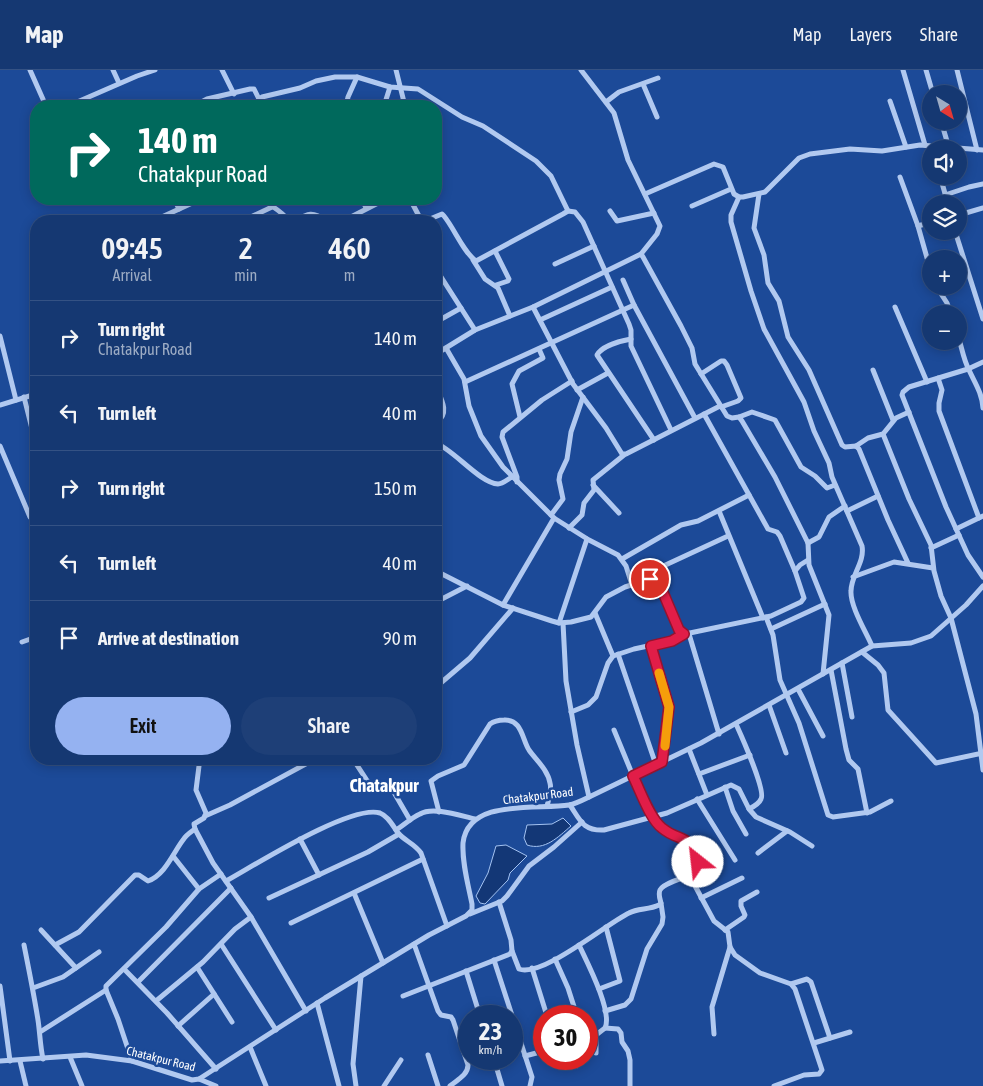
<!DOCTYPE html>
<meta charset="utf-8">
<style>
body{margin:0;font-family:"Asap Condensed",sans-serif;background:#1e3f77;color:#f1f3f6;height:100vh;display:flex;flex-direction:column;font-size:19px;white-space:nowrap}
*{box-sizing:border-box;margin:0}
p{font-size:16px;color:#9dacc4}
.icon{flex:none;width:28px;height:28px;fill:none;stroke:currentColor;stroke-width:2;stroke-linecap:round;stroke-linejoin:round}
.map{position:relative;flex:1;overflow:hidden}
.sheet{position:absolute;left:30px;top:145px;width:412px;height:550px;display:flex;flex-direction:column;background:#153872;border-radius:20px;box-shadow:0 2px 12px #0003,0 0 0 1px #345284}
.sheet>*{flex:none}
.top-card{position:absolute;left:30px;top:30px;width:412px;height:105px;border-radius:20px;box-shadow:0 2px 12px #0003,0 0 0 1px #345284;background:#00695c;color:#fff;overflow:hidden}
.needle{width:32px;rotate:143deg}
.tools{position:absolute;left:922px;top:15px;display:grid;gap:10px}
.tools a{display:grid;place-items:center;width:45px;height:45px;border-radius:50%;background:#153872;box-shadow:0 2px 12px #0003,0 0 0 1px #345284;font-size:25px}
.speed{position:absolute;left:458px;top:935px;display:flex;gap:10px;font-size:25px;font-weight:700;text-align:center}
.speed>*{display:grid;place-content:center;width:65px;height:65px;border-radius:50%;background:#153872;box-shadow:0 2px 12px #0003,0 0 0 1px #345284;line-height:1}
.speed small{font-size:12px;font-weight:400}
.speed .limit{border:8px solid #d22;background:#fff;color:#111}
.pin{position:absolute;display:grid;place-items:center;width:42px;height:42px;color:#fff;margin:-21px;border:2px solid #fff;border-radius:50%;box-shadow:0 1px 5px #0007}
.me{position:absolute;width:55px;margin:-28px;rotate:331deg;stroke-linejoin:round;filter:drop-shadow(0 0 4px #0008)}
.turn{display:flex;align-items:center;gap:18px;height:105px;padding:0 25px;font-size:22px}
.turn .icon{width:65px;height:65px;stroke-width:2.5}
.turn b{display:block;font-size:35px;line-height:42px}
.eta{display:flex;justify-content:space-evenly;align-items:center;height:85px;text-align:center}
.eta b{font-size:30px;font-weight:600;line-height:35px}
.action{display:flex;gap:10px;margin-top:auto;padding:10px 25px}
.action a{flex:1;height:58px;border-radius:30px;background:#95b2f1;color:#111;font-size:20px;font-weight:600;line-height:58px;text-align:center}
.action a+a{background:#1e3f77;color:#f1f3f6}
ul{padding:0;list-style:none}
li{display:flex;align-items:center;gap:15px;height:75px;padding:0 25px;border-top:1px solid #345284}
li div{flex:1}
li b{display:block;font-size:19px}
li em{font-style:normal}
header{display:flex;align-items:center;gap:30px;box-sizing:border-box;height:70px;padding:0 25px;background:#153872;border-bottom:1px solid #345284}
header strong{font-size:24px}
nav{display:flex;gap:28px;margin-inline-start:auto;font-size:18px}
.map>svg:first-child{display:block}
</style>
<header>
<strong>Map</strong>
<nav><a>Map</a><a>Layers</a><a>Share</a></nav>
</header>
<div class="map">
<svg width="983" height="1016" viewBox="0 0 983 1016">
<rect width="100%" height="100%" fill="#1c4a98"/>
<g fill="#133776" stroke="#a4c3f2">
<path d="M563,748L571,756C558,767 545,781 527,775L524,768L527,755L552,754Z"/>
<polygon points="506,775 527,786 510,803 508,810 485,834 480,833 476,826 488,803 496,776"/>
</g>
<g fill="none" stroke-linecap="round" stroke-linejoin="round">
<g stroke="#b1c9f0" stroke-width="5">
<polyline points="30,0 46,36"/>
<polyline points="113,0 119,13"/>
<polyline points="222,0 234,24"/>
<polyline points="396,0 405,36"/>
<polyline points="581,0 614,43 628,90 660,156 657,164 641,184 643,187 681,256 692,278 695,294 727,346 732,348 739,347 742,351 775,407 808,473 809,495 829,545 823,604"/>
<polyline points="903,0 925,75"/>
<polyline points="926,0 933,24"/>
<polyline points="957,0 977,80"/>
<polyline points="643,14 657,47"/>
<polyline points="890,31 906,77"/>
<polyline points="606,32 619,22 658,8"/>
<polyline points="68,36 137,6 155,0"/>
<polyline points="194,36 207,29 250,19 254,19 259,29"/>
<polyline points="258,36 259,29 262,27 300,18 316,11 335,7 357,7 390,17 418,19 462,47 483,56 536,91 551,106 568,141"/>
<polyline points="346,36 348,27 357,7"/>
<polyline points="384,36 390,17"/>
<polyline points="941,51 949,78"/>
<polyline points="940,106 948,134"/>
<polyline points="900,107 918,156 931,202"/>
<polyline points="436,111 440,110"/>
<polyline points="645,124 714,94 723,97 734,124 739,127 743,127 765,122 799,88 810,84 850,79 882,81 920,75 983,80"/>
<polyline points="759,124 754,158 764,185 768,213 779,231 788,267 809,300 842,375 845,377 856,376 859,379 888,450 908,493"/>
<polyline points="945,125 969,117 983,114"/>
<path d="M739,127L731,145V152L751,221L764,259L804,332L814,361L829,393L832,407L862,476C865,492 851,505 851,521C850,536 866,562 872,576"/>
<polyline points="174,129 179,139"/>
<path d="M262,129C272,137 282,141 289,151"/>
<polyline points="362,129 366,138"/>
<polyline points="410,129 420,148 425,151"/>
<polyline points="692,136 731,119"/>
<polyline points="610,141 617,151 654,143"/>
<polyline points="959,145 983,138"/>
<polyline points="153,151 201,129"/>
<polyline points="242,151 272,137"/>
<path d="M295,151C308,143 313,141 326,151"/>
<polyline points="343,151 386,129"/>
<path d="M425,151L442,144L444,146C454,158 464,183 476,191L563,144L568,141L575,142L583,152L629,254L631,260V276L671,360"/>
<polyline points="918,156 931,152"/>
<polyline points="955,161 983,249"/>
<polyline points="495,181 509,209 508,211 496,215"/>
<polyline points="473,190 485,209 498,218 510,246"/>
<polyline points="555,194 594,176"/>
<polyline points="436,199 475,260"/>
<polyline points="623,210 634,235"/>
<polyline points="936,216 947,233 951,244"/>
<polyline points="533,237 573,314 606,358 622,384 626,384 720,336"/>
<polyline points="895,237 927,312"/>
<polyline points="540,250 612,217"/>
<polyline points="436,252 461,238"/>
<polyline points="0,266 16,330"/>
<path d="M631,269C620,271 602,276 597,285L654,370"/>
<path d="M959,269C962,279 964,291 969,300C975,313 982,323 983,338"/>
<polyline points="446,278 464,309 469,336 481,366 503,397 554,448 589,470 618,485 626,496 632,515"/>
<polyline points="436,284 475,260 533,237 641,184"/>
<polyline points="983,292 968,299 909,317 903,322 902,325 946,437 968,485 983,507"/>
<polyline points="873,300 893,350"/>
<polyline points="701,304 721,291 724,291 727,295 741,328 738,331 721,337"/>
<polyline points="938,308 942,320 939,333 939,341 979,448"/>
<polyline points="465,312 634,235 695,348"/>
<path d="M436,317C442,330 450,344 436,353"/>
<polyline points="577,320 608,303"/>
<polyline points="24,327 36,375"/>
<polyline points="0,335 36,324"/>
<polyline points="704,344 768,459 777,462 780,466 795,501"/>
<polyline points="520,347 512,314 519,301 543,288 539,279"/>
<polyline points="739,347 752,342 775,350 801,397 815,406 827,418 835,415"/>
<polyline points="883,364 909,429 931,475 934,501 941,526 951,548 976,644 983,700"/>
<path d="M436,373C455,381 480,413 498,414C503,414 508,409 512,407"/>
<polyline points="0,376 30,447"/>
<polyline points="856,376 868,368 883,364 896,348 909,342"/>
<polyline points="517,412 517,407 502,367 503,362 542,330 572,311"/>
<polyline points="593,415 619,443"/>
<polyline points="719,441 763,548"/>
<polyline points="847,441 878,426"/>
<polyline points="551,445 563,429 559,410 560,404 567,389 571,362 583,327"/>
<polyline points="569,458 582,445 584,433 594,420 593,410 624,385"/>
<polyline points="956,459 983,446"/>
<polyline points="808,473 819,467 829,447 845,436"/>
<polyline points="931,478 959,465"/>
<polyline points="622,489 681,455 698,451 749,425"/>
<polyline points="436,501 503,535 552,551 559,553 571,552 591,547 606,527 625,517 653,508 659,513 679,560 685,564 771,546 801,532 804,528 795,501 800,495 808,490"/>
<polyline points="853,507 894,492 933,498"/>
<polyline points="650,509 659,498 728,466"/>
<polyline points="436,532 467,516"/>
<polyline points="503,535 554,448"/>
<polyline points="595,543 613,586"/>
<polyline points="766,547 773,565 780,610 799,653 828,745 833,747 870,742 891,731"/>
<polyline points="559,553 587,469"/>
<polyline points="563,553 566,611 577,675 589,727"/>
<polyline points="771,559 825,534"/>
<polyline points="689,564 719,664"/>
<polyline points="22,572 36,567"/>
<polyline points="651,576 669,637 662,692"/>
<polyline points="862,582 878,595 884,603 888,640 936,693 983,683"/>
<polyline points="618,584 656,695"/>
<polyline points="842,593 852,647"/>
<polyline points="831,600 846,679 849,690 858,699 867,743"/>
<polyline points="436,617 470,588 513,538"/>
<polyline points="798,619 823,666"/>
<polyline points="769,635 786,683"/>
<polyline points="571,642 588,635 596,627 608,593 613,586 634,579 671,571 685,564"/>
<path d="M736,654C741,665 766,721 761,729C759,734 753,737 749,739"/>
<polyline points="614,660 633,706 653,746 662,759 684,769 694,780 698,794 694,814 714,851 728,862 730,877 735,885 760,903 791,914 795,919 822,1000 819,1004 804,1005 774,1016"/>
<polyline points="689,679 707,725"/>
<polyline points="197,689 199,696 196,720 206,743 204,748 194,754 195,759 213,793 251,847 306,941"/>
<polyline points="353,689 368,712 392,719 410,750"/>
<polyline points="699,704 750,685"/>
<polyline points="725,717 733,741 746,764"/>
<polyline points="697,729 735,790"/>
<path d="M570,735C580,750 583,761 604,760L667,743L731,715L739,719L749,739L756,747L790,762L812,776"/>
<path d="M439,742L431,711L438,706L464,695L490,654C494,651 498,650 504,650C522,649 522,669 529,680C536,690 548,700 550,713C552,720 549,728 547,736"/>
<polyline points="205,746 230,735 315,689"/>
<path d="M396,760C404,755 411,748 420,744C433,736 461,746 475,749"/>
<polyline points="300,769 319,805"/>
<polyline points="758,783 787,761"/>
<polyline points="173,786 199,819"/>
<path d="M226,811C255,795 351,734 380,743C388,746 393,756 398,763C405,771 415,774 421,783L447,856"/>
<polyline points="354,823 383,893"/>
<polyline points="269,828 368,782 399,764"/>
<polyline points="701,828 742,808"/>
<polyline points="470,844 502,831 507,826 529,796 554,777 582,752"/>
<polyline points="291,853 423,789"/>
<polyline points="41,860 76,898"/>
<polyline points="725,860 744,847 745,845 741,836 741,831 757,822"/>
<polyline points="221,874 276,960"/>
<path d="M414,874L438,941L441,945L451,947L453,950L468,995C468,1005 457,1010 450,1016"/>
<path d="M24,875C29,900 34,925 38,950C40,963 40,975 43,989"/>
<path d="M55,875L79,862L135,805H139L148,811C165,805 173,783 183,770C186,765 191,762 195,759"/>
<path d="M579,875C587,892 613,942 605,958L596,965V983"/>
<path d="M512,881L519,899C542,908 606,854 629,843C638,838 649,840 659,835L661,833C660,829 658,824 660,820C665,812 687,807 696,804"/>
<polyline points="555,889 568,918 577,946"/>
<polyline points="494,890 532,1007 530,1016"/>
<polyline points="197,897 232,952"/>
<polyline points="532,898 547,946"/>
<polyline points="124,899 167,943 216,999"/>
<polyline points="466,901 480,946"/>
<polyline points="138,912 231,818"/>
<polyline points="791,914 807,909 811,912 830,968"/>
<polyline points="0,916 10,991"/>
<polyline points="33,918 63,907 99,882"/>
<polyline points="599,919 620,911 606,857"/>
<polyline points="403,926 510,884 512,881 511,870 499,832"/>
<polyline points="156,931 203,892 235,859 251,847"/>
<polyline points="317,933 339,1016"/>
<polyline points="605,941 625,935 631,929 647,879 662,854 663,847 661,833"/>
<polyline points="178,956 214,924"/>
<polyline points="605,958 618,959 621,963 622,972 628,981 630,990 630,1016"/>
<polyline points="40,962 106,920"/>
<polyline points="714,964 712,937 730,877"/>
<polyline points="814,973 850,962"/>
<polyline points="250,977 266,1016"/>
<polyline points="428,985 438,1016"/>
<polyline points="525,986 544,981"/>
<polyline points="70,987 82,1016"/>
<polyline points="494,989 502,1016"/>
<path d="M0,991L86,985L132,991L192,1010L199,1009L325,928L429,865L466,846L472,840V834C468,814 462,793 463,773C468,728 537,740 569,735C575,734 581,731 587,728L701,673L872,576L911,573L931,566L966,535L983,516"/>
<polyline points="20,991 26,1016"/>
<polyline points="132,991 118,949 106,920 106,916 166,857 199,819 221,804"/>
<polyline points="577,996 578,989"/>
<polyline points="199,1009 216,1016"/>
<polyline points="356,1016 353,994 361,906"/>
<polyline points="384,1016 401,990"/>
</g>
</g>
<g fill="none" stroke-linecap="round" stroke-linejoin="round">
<g stroke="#92132f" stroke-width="12">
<path id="route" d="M650,509H656L659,513L679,560L684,564L672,571L651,576L669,637L662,692L633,706C640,720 650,749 662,758C680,773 688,761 698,792"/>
</g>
<use href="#route" stroke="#e11d48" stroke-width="9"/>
<polyline stroke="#f59e0b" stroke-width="9" points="659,603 669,637 665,676"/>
</g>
<g text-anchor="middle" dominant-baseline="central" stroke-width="5" stroke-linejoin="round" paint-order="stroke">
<g font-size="12" fill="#fff" stroke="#1c4a98">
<text transform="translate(538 726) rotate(-7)">Chatakpur Road</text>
<text transform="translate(161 989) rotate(14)">Chatakpur Road</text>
</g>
<g font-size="18" font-weight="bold" fill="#fff" stroke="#1c4a98">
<text x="384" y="715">Chatakpur</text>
</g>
</g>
</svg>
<div class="tools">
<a><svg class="needle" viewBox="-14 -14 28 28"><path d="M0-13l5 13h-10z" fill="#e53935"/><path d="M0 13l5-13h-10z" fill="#9dacc4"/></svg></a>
<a><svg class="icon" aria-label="sound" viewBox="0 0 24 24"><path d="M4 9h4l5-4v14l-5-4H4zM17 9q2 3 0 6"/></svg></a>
<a><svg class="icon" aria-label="layers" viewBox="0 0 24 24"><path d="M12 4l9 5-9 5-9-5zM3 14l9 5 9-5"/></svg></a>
<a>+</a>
<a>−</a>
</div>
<div class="speed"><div>23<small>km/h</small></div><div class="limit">30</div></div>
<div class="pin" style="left:650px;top:509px;background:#d93025"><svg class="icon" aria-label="arrive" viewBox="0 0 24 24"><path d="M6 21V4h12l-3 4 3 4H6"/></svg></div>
<svg class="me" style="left:698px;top:792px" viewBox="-20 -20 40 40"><circle r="19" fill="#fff"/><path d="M0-13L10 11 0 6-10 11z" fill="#e11d48"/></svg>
<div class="top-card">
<div class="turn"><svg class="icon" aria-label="right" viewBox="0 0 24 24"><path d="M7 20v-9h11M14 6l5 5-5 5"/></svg><div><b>140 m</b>Chatakpur Road</div></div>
</div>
<section class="sheet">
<div class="eta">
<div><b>09:45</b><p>Arrival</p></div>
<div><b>2</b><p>min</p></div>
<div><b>460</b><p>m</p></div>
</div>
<ul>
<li><svg class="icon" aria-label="right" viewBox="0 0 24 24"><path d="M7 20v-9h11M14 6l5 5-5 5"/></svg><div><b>Turn right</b><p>Chatakpur Road</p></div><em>140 m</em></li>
<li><svg class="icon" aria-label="left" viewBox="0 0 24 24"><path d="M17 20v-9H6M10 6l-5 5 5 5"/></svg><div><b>Turn left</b></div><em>40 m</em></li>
<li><svg class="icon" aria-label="right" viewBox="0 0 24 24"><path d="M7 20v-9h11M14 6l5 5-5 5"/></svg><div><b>Turn right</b></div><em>150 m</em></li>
<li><svg class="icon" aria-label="left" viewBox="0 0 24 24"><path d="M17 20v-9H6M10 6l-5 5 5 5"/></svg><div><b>Turn left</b></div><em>40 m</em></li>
<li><svg class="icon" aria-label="arrive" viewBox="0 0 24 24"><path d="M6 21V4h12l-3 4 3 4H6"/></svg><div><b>Arrive at destination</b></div><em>90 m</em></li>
</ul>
<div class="action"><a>Exit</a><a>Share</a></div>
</section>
</div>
